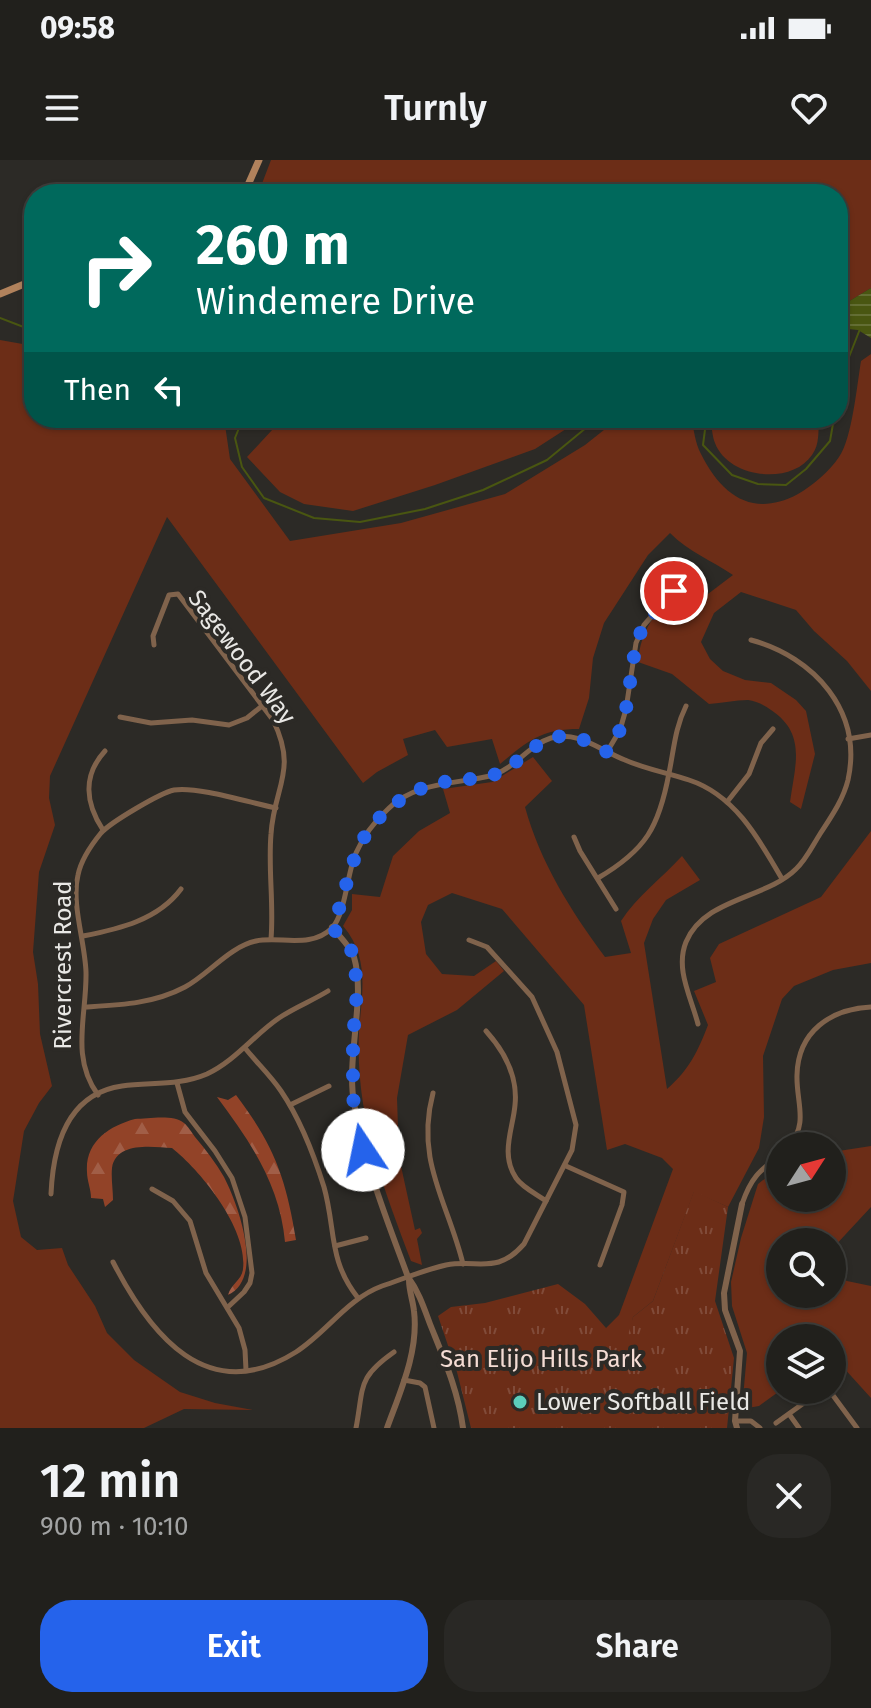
<!DOCTYPE html>
<meta charset="utf-8">
<style>
body{margin:0;font-family:"Fira Sans",sans-serif;background:#292825;color:#f1f3f6;height:100vh;display:flex;flex-direction:column;font-size:30px;white-space:nowrap}
*{box-sizing:border-box;margin:0}
p{font-size:26px;color:#a2a3a3}
.icon{flex:none;width:44px;height:44px;fill:none;stroke:currentColor;stroke-width:2;stroke-linecap:round;stroke-linejoin:round}
.map{position:relative;height:1268px;overflow:hidden}
.panel{display:flex;flex-direction:column;background:#21201c;flex:1}
.panel>*{flex:none}
.guide{position:absolute;left:24px;top:24px;width:824px;height:244px;border-radius:32px;box-shadow:0 2px 6px #0004,0 0 0 2px #3e3e3b;background:#00695c;color:#fff;overflow:hidden}
.needle{width:52px;rotate:54deg}
.controls{position:absolute;left:766px;top:972px;display:grid;gap:16px}
.controls a{display:grid;place-items:center;width:80px;height:80px;border-radius:50%;background:#21201c;box-shadow:0 2px 6px #0004,0 0 0 2px #3e3e3b;font-size:40px}
.pin{position:absolute;display:grid;place-items:center;width:68px;height:68px;color:#fff;margin:-34px;border:4px solid #fff;border-radius:50%;box-shadow:0 2px 8px #0007}
.me{position:absolute;width:88px;margin:-44px;rotate:349deg;stroke-linejoin:round;filter:drop-shadow(0 0 6px #0008)}
.turn{display:flex;align-items:center;gap:28px;height:168px;padding:0 40px;font-size:36px}
.turn .icon{width:104px;height:104px;stroke-width:2.5}
.turn b{display:block;font-size:56px;line-height:68px}
.then{display:flex;align-items:center;height:76px;padding:0 40px;background:#0003;gap:16px;font-size:30px}
.round{display:grid;place-items:center;flex:none;width:84px;height:84px;border-radius:32px;background:#292825}
.summary{display:flex;align-items:center;justify-content:space-between;height:136px;padding:0 40px}
h1{font-size:48px;font-weight:600;line-height:60px}
.primary-button{display:flex;gap:16px;margin-top:auto;padding:16px 40px}
.primary-button a{flex:1;height:92px;border-radius:32px;background:#2563eb;color:#fff;font-size:32px;font-weight:600;line-height:92px;text-align:center}
.primary-button a+a{background:#292825;color:#f1f3f6}
.status{display:flex;justify-content:space-between;align-items:center;height:56px;padding:0 40px;background:#21201c;direction:ltr}
.status svg{height:22px;fill:currentColor}
header{display:flex;justify-content:space-between;align-items:center;height:104px;padding:0 40px;background:#21201c;font-size:36px;font-weight:600}
.map>svg:first-child{display:block}
</style>
<div class="status"><b>09:58</b><svg viewBox="0 0 49 12"><path d="M0 12V9h3v3zM5 12V6h3v6zM10 12V3h3v9zM15 12V0h3v12zM26 1h20v11H26zM47 4h2v5h-2z"/></svg></div>
<header><svg class="icon" aria-label="menu" viewBox="0 0 24 24"><path d="M4 6h16M4 12h16M4 18h16"/></svg>Turnly<svg class="icon" aria-label="heart" viewBox="0 0 24 24"><path d="M12 20l-8-8c-3-5 5-10 8-4 3-6 11-1 8 4z"/></svg></header>
<div class="map">
<svg width="871" height="1268" viewBox="0 0 871 1268">
<defs>
<pattern id="forest-firs" width="22" height="20" patternUnits="userSpaceOnUse" patternTransform="scale(2)"><rect width="22" height="20" fill="#924328"/><path d="M5 1l3.5 6h-7zM16 11l3.5 6h-7z" fill="#a15e47"/></pattern>
<pattern id="park-tufts" width="24" height="20" patternUnits="userSpaceOnUse" patternTransform="scale(2)"><rect width="24" height="20" fill="#6c2d17"/><path d="M3 7l-1-3M5 7V3M7 7l1-3M15 17l-1-3M17 17v-4M19 17l1-3" fill="none" stroke="#814b39"/></pattern>
<pattern id="water-rules" width="6" height="5" patternUnits="userSpaceOnUse" patternTransform="scale(2)"><rect width="6" height="5" fill="#495611"/><path d="M0 2.5h6" fill="none" stroke="#636e34"/></pattern>
</defs>
<rect width="100%" height="100%" fill="#2c2a26"/>
<g fill="#6c2d17">
<polygon points="271,0 871,0 871,128 838,148 838,34 258,34"/>
<path d="M0,180L34,186V258H224L230,299L290,381L401,363L505,334L585,285L619,258H691C694,269 695,283 701,294C722,336 753,358 798,334C812,326 830,311 839,297C852,279 857,225 861,201L871,194V531L847,501L814,471L796,450L741,432L714,453L701,482L710,499L723,511L745,520L771,523L796,540L806,551L815,594L801,649L790,642C795,605 807,574 771,550C764,545 756,541 748,540C735,540 722,543 709,544L672,514L638,502C640,468 665,427 704,437L733,415C711,400 689,392 670,373L648,395L604,463L593,498L589,538L579,569C541,569 528,581 500,604L492,579L447,587L435,570L403,579L408,595L377,612L363,623L167,357L50,616L49,638L55,665L39,712L33,792L38,824L40,874L52,926L39,943L24,971L13,1041L21,1077L37,1090L62,1088L68,1105L95,1146L107,1173L134,1200L180,1232L215,1243L253,1250L184,1249L144,1268H0Z"/>
<polygon points="277,258 583,258 535,289 435,325 353,351 304,344 280,332 247,297 273,269"/>
<path d="M710,258H819C818,271 820,284 812,295C791,326 728,318 715,283C712,276 712,266 710,258Z"/>
<path d="M533,597L552,621L525,647C540,702 571,751 605,797L631,793L621,761C636,737 663,717 682,696L700,720L666,740L653,759L644,783L667,929C689,910 698,891 708,865L694,831L716,822L710,798L719,784L821,737L871,671V803L833,810L794,826L782,839L763,896L764,957L759,988L728,1047L694,1032L653,1141L633,1157L622,1229L606,1168L619,1155L673,1009L662,998L625,984L607,990L584,845L502,749L452,733L428,745L421,762L426,794L442,814L474,816L496,801L504,811L457,850L408,875L397,938L399,997L415,1070L420,1068L422,1073L417,1079L422,1105L411,1101C382,1024 355,955 359,871C362,833 370,797 343,766L352,750V734L380,737L393,696L419,671L450,653L443,629L492,622Z"/>
<polygon points="871,986 871,1047 832,1089 832,1082 780,1082 780,1134 832,1134 832,1112 847,1121 871,1126 871,1238 832,1195 832,1178 780,1178 781,1230 759,1246 742,1249 747,1193 732,1146 731,1122 741,1078 758,1024 780,1007 780,1038 832,1038 832,992"/>
</g>
<g fill="url(#forest-firs)">
<path d="M236,935C274,985 286,1018 296,1080L285,1082C280,1025 250,981 217,937L228,940Z"/>
<path d="M135,959C148,959 173,954 184,963C188,966 192,973 195,977C206,990 216,1003 224,1017C238,1044 265,1118 228,1135C231,1124 242,1120 243,1109C248,1069 201,1011 172,988C153,987 116,981 112,1008C111,1018 113,1030 113,1040L105,1047L103,1039L91,1038C91,1029 87,1021 87,1012C85,982 109,966 135,959Z"/>
</g>
<polygon fill="url(#park-tufts)" points="694,1031 728,1047 715,1141 734,1198 727,1268 471,1268 457,1212 438,1156 451,1147 485,1143 558,1124 585,1144 606,1168 626,1183 633,1157 653,1141"/>
<polygon fill="url(#water-rules)" points="871,128 871,178 858,170 838,168 838,148"/>
<g fill="none" stroke-linecap="round" stroke-linejoin="round">
<g stroke="#495611" stroke-width="2">
<polyline points="0,158 34,171"/>
<polyline points="838,235 847,202 860,169"/>
<polyline points="243,258 235,278 242,307 264,338 314,358 360,362 425,349 483,330 547,300 598,258"/>
<polyline points="704,258 706,262 703,285 732,315 758,324 786,325 806,309 830,281 834,258"/>
</g>
<g stroke="#80634c" stroke-width="5">
<path d="M154,485L153,476L169,435L178,434L273,560C298,611 274,626 271,674C268,709 274,744 271,779"/>
<polyline points="120,557 151,563 192,560 229,565 247,558 262,546"/>
<polyline points="848,579 871,575"/>
<polyline points="607,592 620,570 626,549 636,483 644,465 674,431"/>
<polyline points="727,642 749,614 761,583 773,569"/>
<path d="M103,670C86,644 82,616 105,591"/>
<polyline points="574,677 580,691 616,749"/>
<path d="M598,718C646,690 659,667 669,613C674,589 675,568 686,546"/>
<path d="M83,776C119,769 158,760 181,729"/>
<path d="M85,847C119,845 153,844 185,827C209,814 229,787 256,781C280,776 311,789 332,768C346,753 347,712 356,693C363,677 375,661 388,649C415,622 455,624 490,616C514,610 528,585 551,578C578,570 601,591 625,600C645,609 668,613 689,620C735,635 759,679 782,719"/>
<path d="M698,864C691,837 675,809 686,782C704,738 766,739 796,709C806,700 813,685 820,674C831,657 843,640 848,620C863,551 814,497 751,480"/>
<path d="M486,871C504,891 518,917 515,945C513,969 500,994 516,1018C522,1027 536,1034 546,1041"/>
<path d="M245,888C257,903 270,915 281,931C300,959 314,995 324,1027C336,1070 328,1100 358,1138"/>
<polyline points="177,923 185,952 215,991 232,1018 245,1057 252,1113 250,1123 244,1132 228,1147"/>
<path d="M433,933C415,1001 448,1042 463,1104"/>
<path d="M98,935C70,897 87,855 86,812C85,782 71,743 78,715C81,700 92,684 101,673C111,662 160,633 174,630C197,626 251,643 276,648"/>
<polyline points="290,945 329,926"/>
<path d="M789,986C809,963 796,942 797,915C798,871 831,849 871,847"/>
<polyline points="566,1006 624,1032 622,1045 600,1105"/>
<polyline points="152,1029 173,1041 190,1061 206,1113 239,1168 245,1190 246,1210"/>
<path d="M51,1034C53,988 66,934 122,926C151,922 179,926 207,914C235,901 254,875 279,858C295,847 312,841 328,831"/>
<path d="M742,1044C751,1018 758,1012 780,995"/>
<polyline points="335,1086 366,1078"/>
<path d="M113,1102C150,1174 207,1248 296,1192C327,1172 347,1139 382,1126C403,1119 424,1110 446,1105C479,1099 497,1115 524,1084L572,990L576,965L557,892L532,837L487,787L469,780"/>
<polyline points="404,1220 420,1223 425,1227 434,1268"/>
<polyline points="832,1223 840,1216"/>
<polyline points="829,1230 857,1268"/>
<polyline points="789,1254 799,1268"/>
<polyline points="735,1261 751,1261 760,1268"/>
<polyline points="776,1263 822,1230"/>
<path d="M356,1268C364,1226 357,1218 394,1192"/>
</g>
<g stroke="#80634c" stroke-width="6">
<path d="M332,767C339,776 351,787 354,797C366,838 346,897 354,943C364,1003 387,1060 408,1117C419,1132 424,1148 430,1164C444,1199 458,1230 463,1268"/>
<path d="M387,1268C400,1232 419,1191 414,1151C413,1141 409,1131 409,1120"/>
<polyline points="737,1268 735,1261 740,1191 725,1150 724,1133 742,1044"/>
</g>
<g stroke="#b1825c" stroke-width="7">
<polyline points="244,34 259,0"/>
<polyline points="0,134 34,120"/>
</g>
</g>
<g fill="none" stroke-linecap="round" stroke-linejoin="round">
<path stroke="#2563eb" stroke-width="14" stroke-dasharray="0 25.2" d="M363,990L353,938V878L357,831L354,794L332,767C347,734 349,695 372,666C390,644 417,626 444,622C460,619 477,620 493,615C521,606 535,575 567,576C581,576 595,586 607,592L620,570L626,549L636,483L644,465L674,431"/>
</g>
<circle fill="#5ccebb" stroke="#2c2a26" stroke-width="3" cx="520" cy="1242" r="8"/>
<g text-anchor="middle" dominant-baseline="central" stroke-width="8" stroke-linejoin="round" paint-order="stroke">
<g font-size="24" fill="#e9e8e5" stroke="#2c2a26">
<text transform="translate(242 497) rotate(53)">Sagewood Way</text>
<text transform="translate(63 805) rotate(-90)">Rivercrest Road</text>
</g>
<g font-size="24" fill="#f4dcd4" stroke="#2c2a26">
<text x="541" y="1199">San Elijo Hills Park</text>
</g>
<g font-size="24" fill="#e9e8e5" stroke="#2c2a26" text-anchor="start">
<text x="536" y="1242">Lower Softball Field</text>
</g>
</g>
</svg>
<div class="controls">
<a><svg class="needle" viewBox="-14 -14 28 28"><path d="M0-13l5 13h-10z" fill="#e53935"/><path d="M0 13l5-13h-10z" fill="#a2a3a3"/></svg></a>
<a><svg class="icon" aria-label="search" viewBox="0 0 24 24"><circle cx="10" cy="10" r="6"/><path d="M15 15l6 6"/></svg></a>
<a><svg class="icon" aria-label="layers" viewBox="0 0 24 24"><path d="M12 4l9 5-9 5-9-5zM3 14l9 5 9-5"/></svg></a>
</div>
<div class="pin" style="left:674px;top:431px;background:#d93025"><svg class="icon" aria-label="arrive" viewBox="0 0 24 24"><path d="M6 21V4h12l-3 4 3 4H6"/></svg></div>
<svg class="me" style="left:363px;top:990px" viewBox="-20 -20 40 40"><circle r="19" fill="#fff"/><path d="M0-13L10 11 0 6-10 11z" fill="#2563eb"/></svg>
<div class="guide">
<div class="turn"><svg class="icon" aria-label="right" viewBox="0 0 24 24"><path d="M7 20v-9h11M14 6l5 5-5 5"/></svg><div><b>260 m</b>Windemere Drive</div></div>
<div class="then">Then<svg class="icon" aria-label="left" viewBox="0 0 24 24"><path d="M17 20v-9H6M10 6l-5 5 5 5"/></svg></div>
</div>
</div>
<section class="panel">
<div class="summary"><div><h1>12 min</h1><p>900 m · 10:10</p></div><a class="round"><svg class="icon" aria-label="close" viewBox="0 0 24 24"><path d="M6 6l12 12M18 6L6 18"/></svg></a></div>
<div class="primary-button"><a>Exit</a><a>Share</a></div>
</section>
